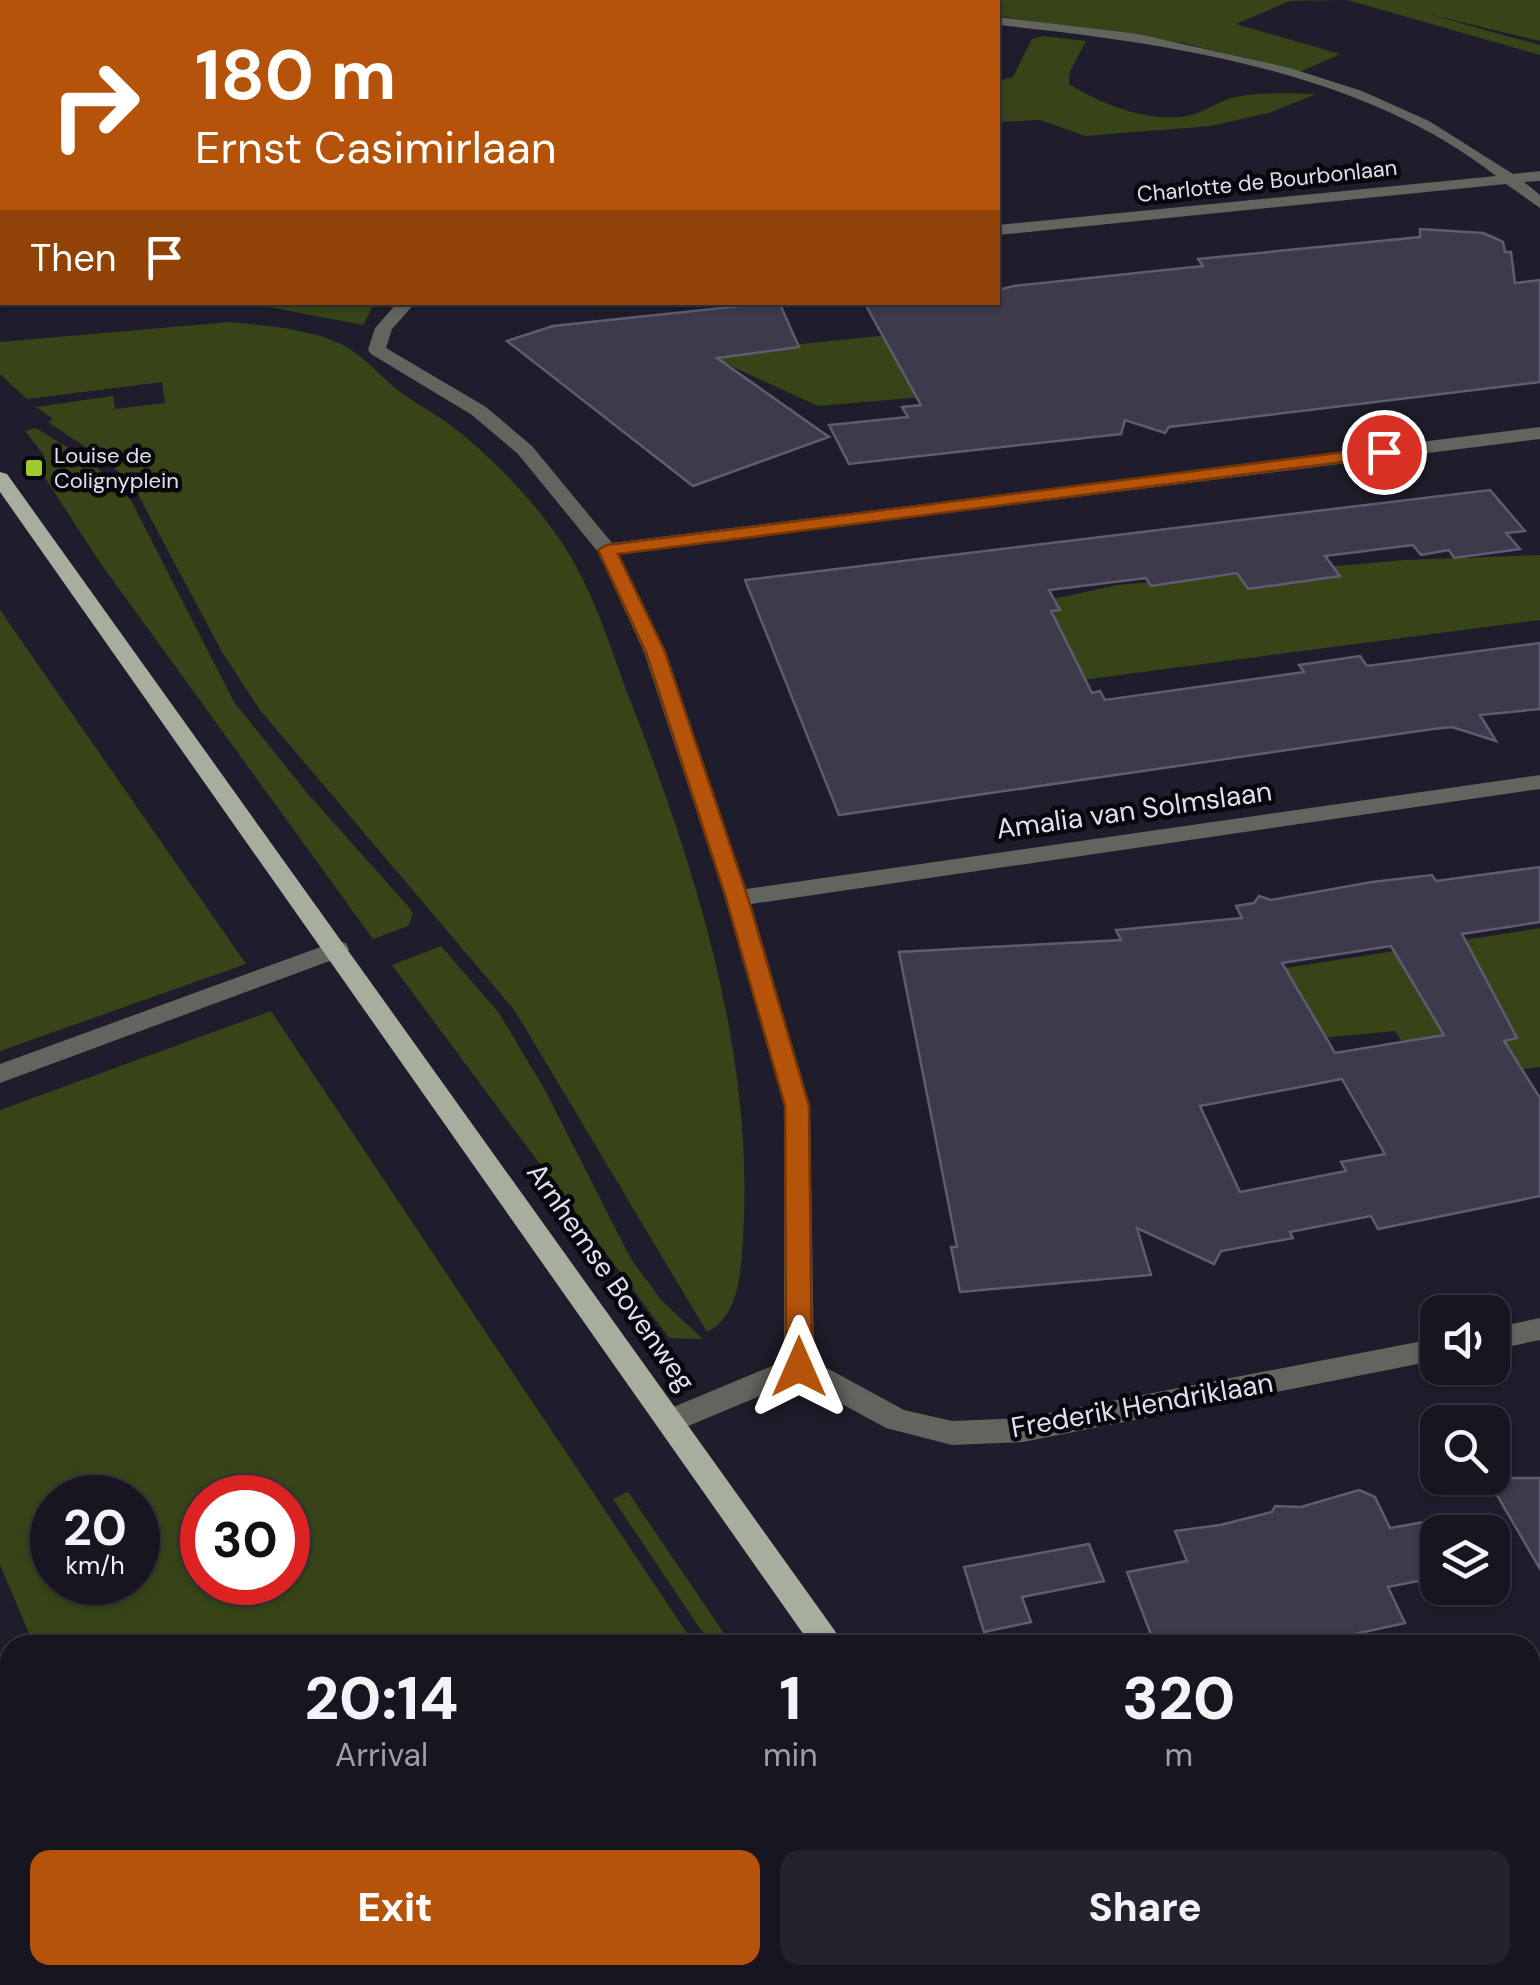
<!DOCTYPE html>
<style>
body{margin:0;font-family:"DM Sans",sans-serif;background:#24222d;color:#f1f3f6;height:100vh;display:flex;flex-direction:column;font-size:38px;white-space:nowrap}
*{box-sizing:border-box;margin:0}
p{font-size:32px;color:#9e9fa5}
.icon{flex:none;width:55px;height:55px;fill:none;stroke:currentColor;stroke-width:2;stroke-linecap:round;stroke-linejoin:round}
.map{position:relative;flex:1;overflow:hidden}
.side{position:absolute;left:0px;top:1635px;width:1540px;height:350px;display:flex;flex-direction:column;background:#171520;border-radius:30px 30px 0 0;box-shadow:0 2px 8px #0004,0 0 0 2px #36343e}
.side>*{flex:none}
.guide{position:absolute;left:0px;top:0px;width:1000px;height:305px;box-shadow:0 2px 8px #0004,0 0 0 2px #36343e;background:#b45309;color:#fff;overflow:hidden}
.tools{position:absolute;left:1420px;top:1295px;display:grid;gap:20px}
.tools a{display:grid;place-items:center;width:90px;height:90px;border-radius:20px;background:#171520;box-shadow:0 2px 8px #0004,0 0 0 2px #36343e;font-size:50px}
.speed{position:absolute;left:30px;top:1475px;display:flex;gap:20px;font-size:50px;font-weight:700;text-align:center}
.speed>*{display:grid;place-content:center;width:130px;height:130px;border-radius:50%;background:#171520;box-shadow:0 2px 8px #0004,0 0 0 2px #36343e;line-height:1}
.speed small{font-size:25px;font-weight:400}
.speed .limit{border:15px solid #d22;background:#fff;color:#111}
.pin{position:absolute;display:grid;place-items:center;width:85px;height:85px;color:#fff;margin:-42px;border:5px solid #fff;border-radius:50%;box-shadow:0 2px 10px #0007}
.me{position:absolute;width:110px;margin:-55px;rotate:0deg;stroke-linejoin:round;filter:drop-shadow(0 0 8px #0008)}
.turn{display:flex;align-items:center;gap:35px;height:210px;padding:0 30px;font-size:45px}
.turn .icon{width:130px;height:130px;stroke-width:2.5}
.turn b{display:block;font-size:70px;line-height:85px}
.then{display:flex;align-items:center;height:95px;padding:0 30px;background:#0003;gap:20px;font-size:38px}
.eta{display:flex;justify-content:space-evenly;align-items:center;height:170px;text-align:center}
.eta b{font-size:60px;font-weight:800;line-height:70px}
.action{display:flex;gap:20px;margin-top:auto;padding:20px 30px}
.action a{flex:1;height:115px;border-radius:20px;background:#b45309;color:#fff;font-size:40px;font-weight:800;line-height:115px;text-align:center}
.action a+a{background:#24222d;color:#f1f3f6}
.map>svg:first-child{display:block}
</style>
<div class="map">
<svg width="1540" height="1985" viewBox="0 0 1540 1985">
<rect width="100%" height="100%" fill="#1f1c2b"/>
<g fill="#364418" fill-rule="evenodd">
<polygon points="523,0 1345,0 1290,1 1236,24 1340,54 1300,72 1183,43 998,16 998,2"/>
<polygon points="1347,0 1540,0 1540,41 1428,14 1540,45 1540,55"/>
<path d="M1043,36L1086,41L1070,71L1069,84C1103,105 1154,126 1195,114C1207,110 1218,102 1231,98C1259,91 1288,94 1316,94L1272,112L1211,126L1086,136L1040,120L998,122V81L1013,77L1032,39Z"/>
<polygon points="1451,277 1515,346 818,406 705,354"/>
<polygon points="316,303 316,302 375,303 363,325 268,307"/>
<path d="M230,322C267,326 307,328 341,344C362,354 377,373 394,387C409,400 428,409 445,421C488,453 530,496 560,540C592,586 608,641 627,692C694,864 755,1051 743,1237C741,1269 740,1316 707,1332L515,1011L260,710L222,652L134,487L109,463L48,422L53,419L36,407L113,396L115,409L165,403L162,382L27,399L0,374V342Z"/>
<polygon points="36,428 90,461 131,500 234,702 308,794 408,906 413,914 408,926 373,939 101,564 34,461 45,457 25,431"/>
<polygon points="1540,555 1540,620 914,702 921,628 1117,585 1405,560"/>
<polygon points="0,610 246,964 0,1051"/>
<polygon points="1540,928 1540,1067 1482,1075 1417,1064 1395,1031 1311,1039 1267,971"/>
<polygon points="441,946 499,1013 545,1090 631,1259 662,1301 703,1339 669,1338 392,965"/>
<path d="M271,1011L695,1645H34L0,1565V1110ZM52,1498H138V1582H52ZM202,1498H288V1582H202Z"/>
<polygon points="628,1492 732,1645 711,1645 613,1499"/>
<polygon points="0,1781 10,1783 10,1975 548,1975 553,1985 0,1985"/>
<polygon points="669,1975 913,1975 920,1985 675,1985"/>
</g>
<g fill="#3d3a4b" stroke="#5f5c6f" stroke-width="2.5" fill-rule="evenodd">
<polygon points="1420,229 1483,233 1497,239 1503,242 1505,252 1511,252 1515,283 1540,280 1540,382 1169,427 1165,433 1125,420 1121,434 849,464 829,425 908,417 902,407 921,405 864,302 998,302 998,290 1014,286 1203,266 1198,259 1420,237"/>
<polygon points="779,302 799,347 717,358 829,437 693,486 507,341 553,326"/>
<polygon points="1490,490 1525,531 1506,533 1520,549 1454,558 1449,550 1421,555 1413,545 1325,556 1340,576 1248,589 1237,573 1151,586 1146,578 1049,590 1060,610 1051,611 1092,693 1100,691 1105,700 1304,672 1299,665 1360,656 1367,666 1540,643 1540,709 1480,715 1496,741 1452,727 1433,729 839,815 745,580"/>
<path d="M1540,867V922L1462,934L1517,1038L1504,1041L1540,1098V1196L1378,1229L1371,1216L1290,1232L1293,1238L1221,1251L1214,1264L1137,1228L1151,1275L960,1292L951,1247H957L899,952L1121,940L1116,930L1242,918L1236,906L1254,903L1259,896L1271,900L1372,882L1432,875L1436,881ZM1391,946L1444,1035L1335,1053L1282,963ZM1342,1079L1385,1154L1341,1162L1346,1171L1240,1192L1200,1106Z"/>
<polygon points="1487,1478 1540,1478 1540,1569"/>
<polygon points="1359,1490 1375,1497 1390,1528 1430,1521 1438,1535 1438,1577 1388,1587 1405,1623 1304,1645 1155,1645 1127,1572 1187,1561 1175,1531 1220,1525 1272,1512 1275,1506 1301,1507"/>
<polygon points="1089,1544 1104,1581 1022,1597 1031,1622 984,1632 964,1567"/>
</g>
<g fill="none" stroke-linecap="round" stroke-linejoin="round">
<g fill="#62655d" fill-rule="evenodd">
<path d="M998,17L1138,34L1290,68L1362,91L1429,121L1513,174L1540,171V181L1524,182L1540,195V208L1506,184L998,235V225L1496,176C1362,70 1162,42 998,25Z"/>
<rect x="0" y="23" width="2" height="8"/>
<polygon points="398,302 416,302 392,329 386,348 486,407 532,446 612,543 1540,427 1540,439 619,554 666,652 746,889 1540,775 1540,789 751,904 810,1106 814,1361 904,1410 952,1421 1023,1418 1438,1338 1438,1360 1023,1442 952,1445 886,1428 798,1380 681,1429 670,1433 659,1429 655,1421 659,1413 784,1361 784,1106 725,898 644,652 598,552 518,454 472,415 371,354 368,350 375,328"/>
<polygon points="337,941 346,943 349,949 346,955 0,1083 0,1064"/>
<polygon points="1540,1318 1540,1340 1492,1350 1492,1328"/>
<polygon points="0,1655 10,1658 10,1706 0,1703"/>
<polygon points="10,1719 10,1750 0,1754 0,1723"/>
<polygon points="582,1975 620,1975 624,1985 586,1985"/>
</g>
<g fill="#a7ae9d" fill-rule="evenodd">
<polygon points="0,472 7,474 845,1645 811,1645 0,492"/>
<polygon points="1045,1975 1084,1975 1088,1985 1049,1985"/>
</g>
</g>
<polygon fill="#b45309" stroke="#753606" stroke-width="2.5" points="1384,447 1393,452 1391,456 618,554 665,652 748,898 809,1106 812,1367 808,1375 790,1375 786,1367 785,1106 726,898 646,652 598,550 607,545"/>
<rect fill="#9eca2e" stroke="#08070e" stroke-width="4" x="24" y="458" width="20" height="20" rx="5"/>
<g text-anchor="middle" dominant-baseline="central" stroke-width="9" stroke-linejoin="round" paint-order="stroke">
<g font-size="22" fill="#e0dfea" stroke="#08070e">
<text transform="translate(1267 181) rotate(-6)">Charlotte de Bourbonlaan</text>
</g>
<g font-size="22" fill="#e0dfea" stroke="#08070e" text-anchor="start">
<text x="54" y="455">Louise de<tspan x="54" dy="25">Colignyplein</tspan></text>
</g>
<g font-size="28" fill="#e0dfea" stroke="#08070e">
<text transform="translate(1134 810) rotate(-8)">Amalia van Solmslaan</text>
<text transform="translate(611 1277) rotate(55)">Arnhemse Bovenweg</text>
<text transform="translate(1142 1405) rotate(-10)">Frederik Hendriklaan</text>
</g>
</g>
</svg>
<div class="tools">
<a><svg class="icon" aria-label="sound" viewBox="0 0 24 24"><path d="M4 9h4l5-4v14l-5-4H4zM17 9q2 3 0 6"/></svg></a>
<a><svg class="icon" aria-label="search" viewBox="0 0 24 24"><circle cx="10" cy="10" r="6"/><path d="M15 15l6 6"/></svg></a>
<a><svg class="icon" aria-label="layers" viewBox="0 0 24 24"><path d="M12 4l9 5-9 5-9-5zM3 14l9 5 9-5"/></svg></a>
</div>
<div class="speed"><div>20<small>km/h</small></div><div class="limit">30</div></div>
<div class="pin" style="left:1384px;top:452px;background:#d93025"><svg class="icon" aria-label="arrive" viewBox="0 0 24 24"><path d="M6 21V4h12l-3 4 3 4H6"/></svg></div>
<svg class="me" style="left:799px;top:1367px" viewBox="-20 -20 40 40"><path d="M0-17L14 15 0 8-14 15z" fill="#b45309" stroke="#fff" stroke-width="4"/></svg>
<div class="guide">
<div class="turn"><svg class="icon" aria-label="right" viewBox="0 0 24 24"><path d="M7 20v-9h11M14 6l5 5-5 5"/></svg><div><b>180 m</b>Ernst Casimirlaan</div></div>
<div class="then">Then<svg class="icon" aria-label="arrive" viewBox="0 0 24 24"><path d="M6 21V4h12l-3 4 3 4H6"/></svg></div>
</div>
<section class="side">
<div class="eta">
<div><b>20:14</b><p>Arrival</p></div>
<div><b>1</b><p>min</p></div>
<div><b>320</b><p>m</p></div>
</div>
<div class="action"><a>Exit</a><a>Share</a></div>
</section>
</div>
